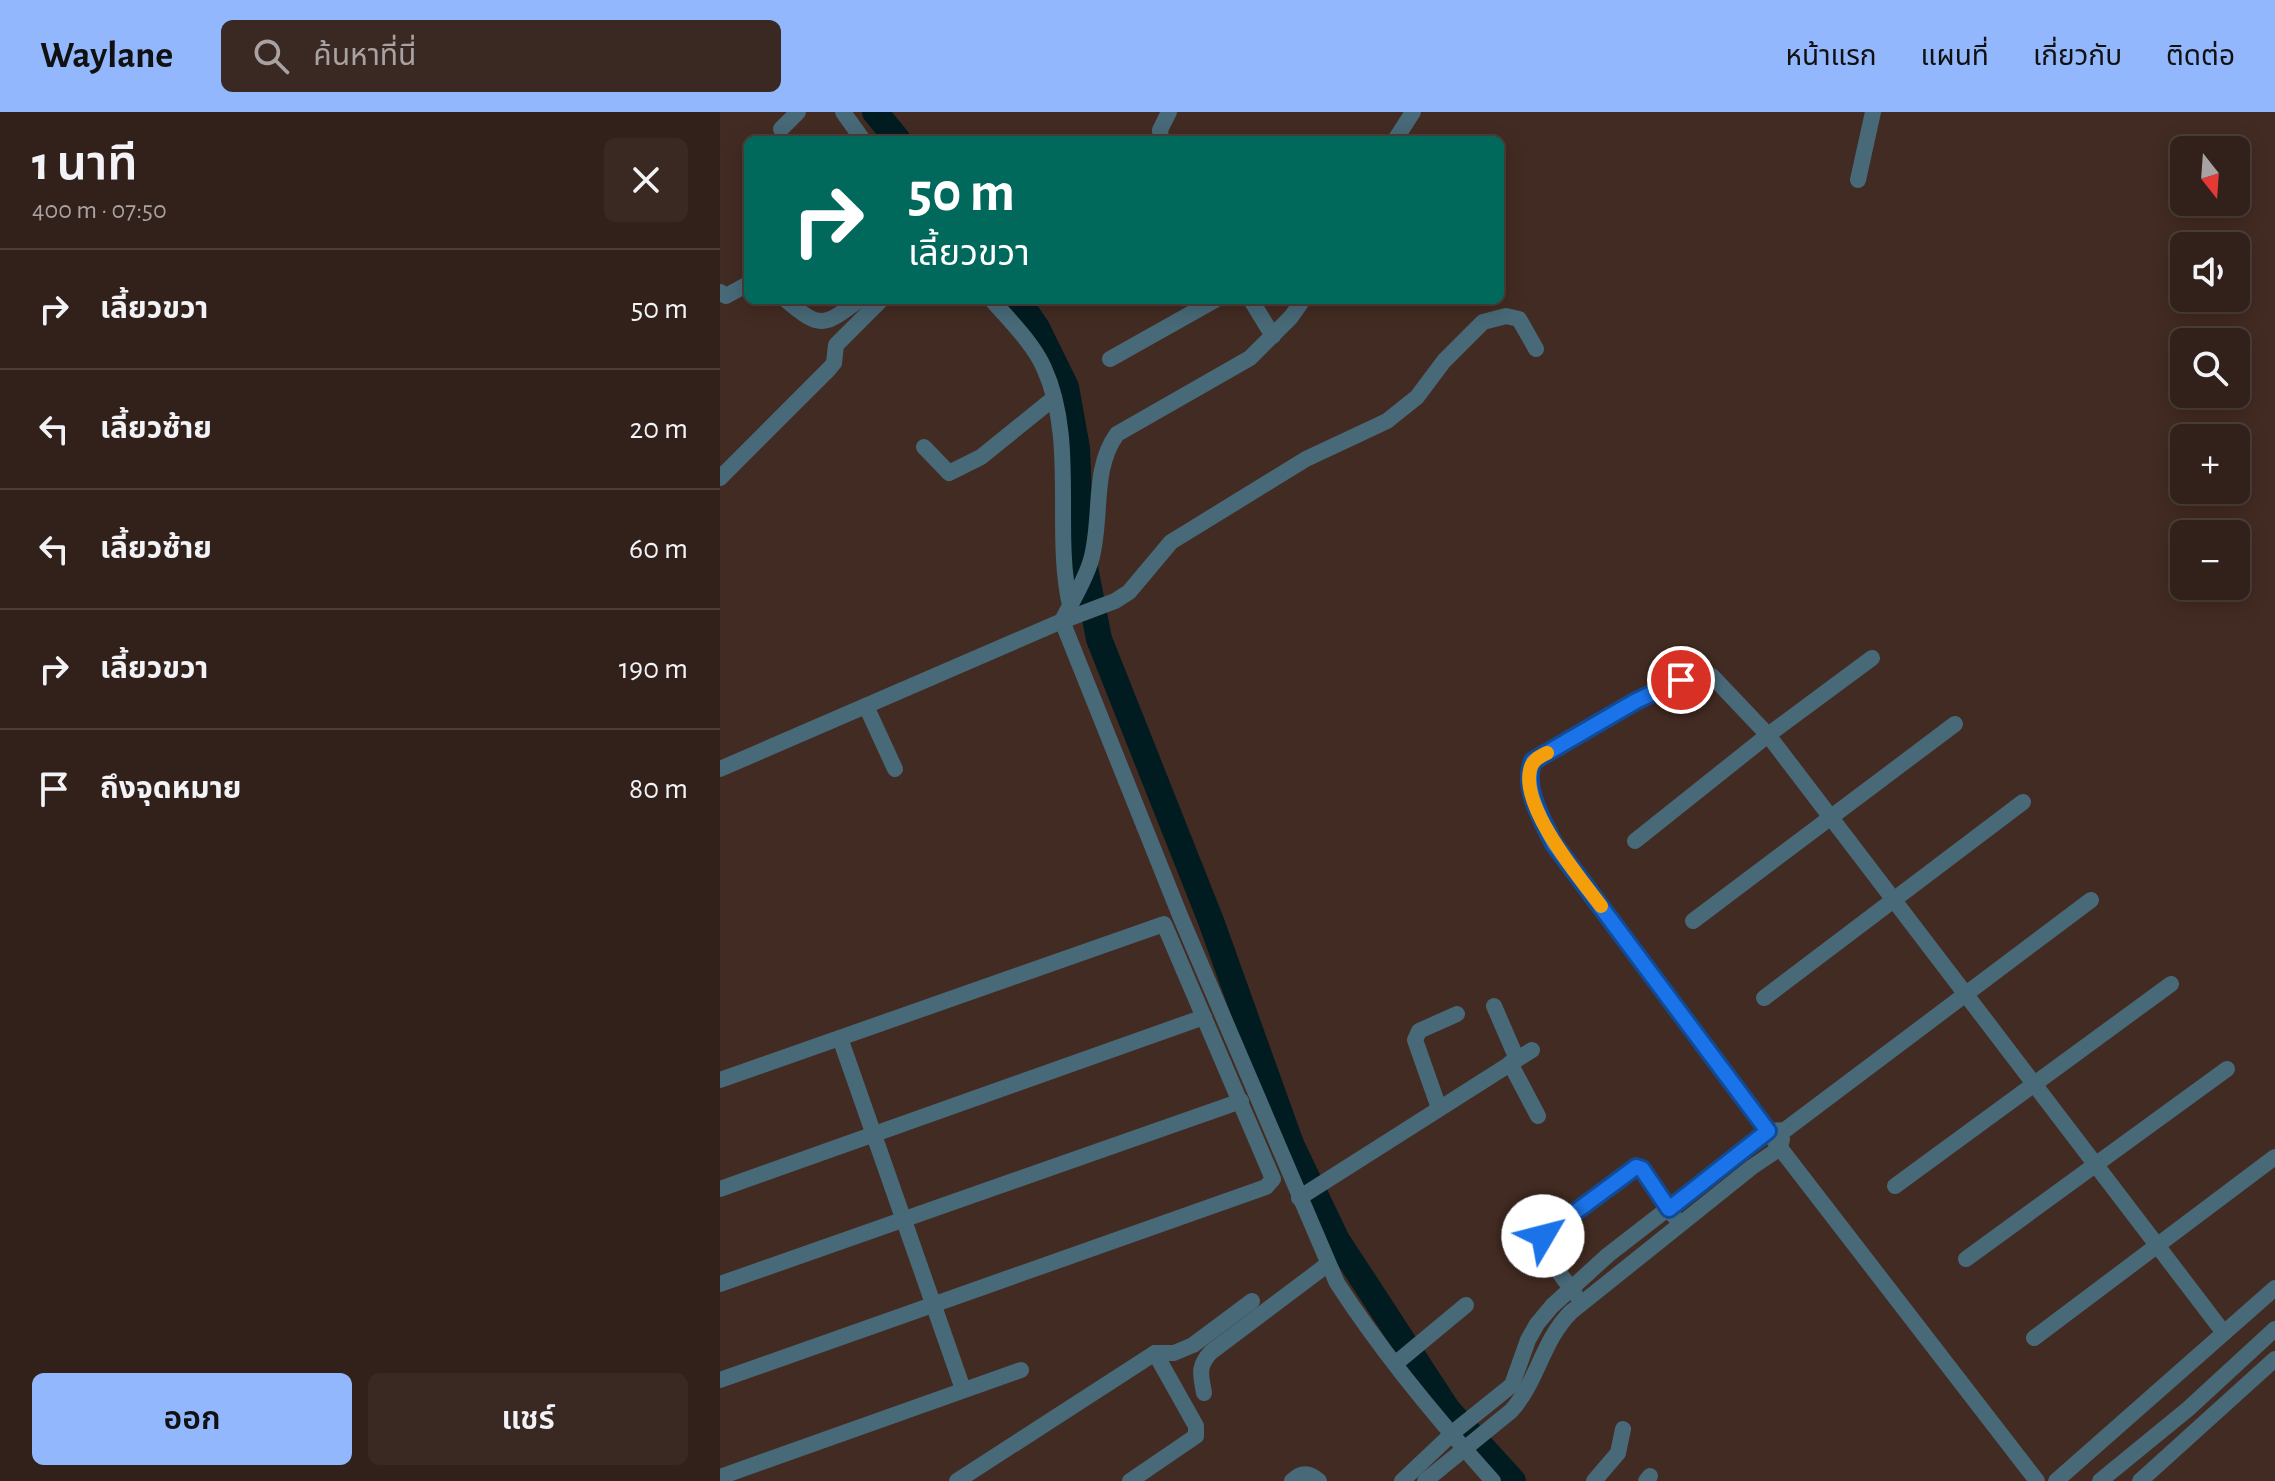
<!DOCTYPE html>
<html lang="th">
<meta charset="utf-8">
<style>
body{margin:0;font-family:"Alegreya Sans","Noto Sans Thai",sans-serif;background:#3a2823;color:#f1f3f6;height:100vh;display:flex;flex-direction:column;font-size:30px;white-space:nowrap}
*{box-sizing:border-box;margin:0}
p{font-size:26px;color:#a8a3a2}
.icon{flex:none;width:44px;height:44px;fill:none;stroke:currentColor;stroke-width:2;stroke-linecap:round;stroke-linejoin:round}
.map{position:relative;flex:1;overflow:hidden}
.panel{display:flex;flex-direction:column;background:#32201a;width:720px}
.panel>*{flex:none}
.guide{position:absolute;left:24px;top:24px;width:760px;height:168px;border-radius:12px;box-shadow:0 4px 20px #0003,0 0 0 2px #4d3e39;background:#00695c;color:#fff;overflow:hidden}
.needle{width:52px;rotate:163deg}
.controls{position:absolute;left:1450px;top:24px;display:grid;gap:16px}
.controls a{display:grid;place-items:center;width:80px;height:80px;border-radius:12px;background:#32201a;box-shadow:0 4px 20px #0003,0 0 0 2px #4d3e39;font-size:40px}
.pin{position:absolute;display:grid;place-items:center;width:68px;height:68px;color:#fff;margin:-34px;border:4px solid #fff;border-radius:50%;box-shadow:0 2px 8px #0007}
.me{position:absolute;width:88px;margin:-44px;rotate:53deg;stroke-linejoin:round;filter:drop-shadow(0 0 6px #0008)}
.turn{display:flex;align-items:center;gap:28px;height:168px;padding:0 32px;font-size:36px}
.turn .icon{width:104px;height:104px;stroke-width:2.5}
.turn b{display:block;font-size:56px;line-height:68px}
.round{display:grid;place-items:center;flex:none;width:84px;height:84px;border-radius:12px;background:#3a2823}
.overview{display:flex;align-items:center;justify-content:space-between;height:136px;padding:0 32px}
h1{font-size:48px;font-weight:600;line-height:60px}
.button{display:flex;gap:16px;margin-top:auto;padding:16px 32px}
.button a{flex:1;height:92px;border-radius:12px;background:#92b7fd;color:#111;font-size:32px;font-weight:600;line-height:92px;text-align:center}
.button a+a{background:#3a2823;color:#f1f3f6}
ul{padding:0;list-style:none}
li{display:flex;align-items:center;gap:24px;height:120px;padding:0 32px;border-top:2px solid #4d3e39}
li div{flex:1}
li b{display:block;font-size:30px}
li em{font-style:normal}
header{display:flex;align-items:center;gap:48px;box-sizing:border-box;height:112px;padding:0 40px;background:#92b7fd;color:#111}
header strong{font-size:38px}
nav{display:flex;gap:44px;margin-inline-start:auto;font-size:28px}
.search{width:560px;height:72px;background:#3a2823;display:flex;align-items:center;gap:20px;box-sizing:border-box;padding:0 28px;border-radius:12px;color:#a8a3a2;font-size:30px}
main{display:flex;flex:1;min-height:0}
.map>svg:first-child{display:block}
</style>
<header>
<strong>Waylane</strong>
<div class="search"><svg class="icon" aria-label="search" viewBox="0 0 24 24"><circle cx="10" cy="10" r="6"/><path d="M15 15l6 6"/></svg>ค้นหาที่นี่</div>
<nav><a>หน้าแรก</a><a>แผนที่</a><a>เกี่ยวกับ</a><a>ติดต่อ</a></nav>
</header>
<main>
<section class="panel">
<div class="overview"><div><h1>1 นาที</h1><p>400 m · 07:50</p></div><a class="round"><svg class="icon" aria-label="close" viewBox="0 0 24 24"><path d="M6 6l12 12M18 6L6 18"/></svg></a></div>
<ul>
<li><svg class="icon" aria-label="right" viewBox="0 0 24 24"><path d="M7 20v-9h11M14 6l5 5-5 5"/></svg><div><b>เลี้ยวขวา</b></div><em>50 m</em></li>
<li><svg class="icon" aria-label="left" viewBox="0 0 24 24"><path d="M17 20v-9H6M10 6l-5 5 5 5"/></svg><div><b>เลี้ยวซ้าย</b></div><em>20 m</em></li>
<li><svg class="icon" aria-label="left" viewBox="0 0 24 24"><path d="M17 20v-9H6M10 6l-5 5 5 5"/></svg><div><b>เลี้ยวซ้าย</b></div><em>60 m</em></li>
<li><svg class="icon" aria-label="right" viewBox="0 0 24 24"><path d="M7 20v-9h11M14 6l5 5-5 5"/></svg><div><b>เลี้ยวขวา</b></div><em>190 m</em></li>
<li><svg class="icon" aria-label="arrive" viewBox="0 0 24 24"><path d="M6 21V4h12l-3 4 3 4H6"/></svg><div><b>ถึงจุดหมาย</b></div><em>80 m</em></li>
</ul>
<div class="button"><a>ออก</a><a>แชร์</a></div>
</section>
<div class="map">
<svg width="1555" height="1369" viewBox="0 0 1555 1369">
<rect width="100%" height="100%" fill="#422b22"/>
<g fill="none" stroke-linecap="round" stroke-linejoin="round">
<g stroke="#001c21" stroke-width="26">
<polyline points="155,0 178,28"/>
<polyline points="298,188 317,216 346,275 357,336 361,435 379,527 491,809 571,1032 617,1128 728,1298 793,1369"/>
</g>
<g stroke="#486977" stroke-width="16">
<polyline points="123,0 143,28"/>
<polyline points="61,17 78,0"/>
<polyline points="441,28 440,18 449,0"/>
<polyline points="675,28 693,0"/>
<polyline points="1138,68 1153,0"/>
<polyline points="0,180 6,184 28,172"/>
<path d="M66,188C101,218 104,214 139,188"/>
<path d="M272,188C289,208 313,231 324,256C357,328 333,418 350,493"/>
<polyline points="531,188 553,224"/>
<polyline points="390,247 495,188"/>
<polyline points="204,335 229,361 261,345 334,286"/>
<polyline points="0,366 109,257 114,251 116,233 161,188"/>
<polyline points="146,594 175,657"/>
<path d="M0,657L342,509C352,489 365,469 371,448C383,406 371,358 397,322L530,246L571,205L583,188"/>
<polyline points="915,729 1048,623 1152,546"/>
<polyline points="973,809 1235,612"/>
<polyline points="1044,886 1303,690"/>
<polyline points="774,894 797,947"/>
<polyline points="120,926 243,1277"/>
<polyline points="790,951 818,1004"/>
<polyline points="0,968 444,812 553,1067 546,1075 0,1268"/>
<polyline points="719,996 695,928 699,919 737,902"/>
<polyline points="1175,1074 1451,872"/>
<polyline points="0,1077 484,905"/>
<polyline points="579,1086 812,938"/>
<polyline points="1246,1147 1507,957"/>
<polyline points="0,1172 521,989"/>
<polyline points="855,1182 821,1136 820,1130 823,1124 916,1055 922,1057 954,1104"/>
<polyline points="1314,1226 1555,1045"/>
<polyline points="435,1241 454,1241 473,1233 532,1189"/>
<polyline points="675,1252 746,1193"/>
<path d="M484,1281C481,1263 477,1255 491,1240L608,1152"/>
<polyline points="0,1365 301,1258"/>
<polyline points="237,1369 435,1241 476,1314 476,1324 410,1369"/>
<path d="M572,1369C581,1360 589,1360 599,1369"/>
<polyline points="682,1369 736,1318 792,1273 808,1228 817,1212 832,1194 888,1143 1048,1019 1065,1018 1371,788"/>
<path d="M705,1369L791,1299C818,1269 822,1229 851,1200L1032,1055L1060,1036L1062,1027"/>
<path d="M773,1369C717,1307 663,1242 617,1171L461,806L342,509L395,489L409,480L451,430L586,347L667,309L697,285L724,249L763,210L786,204L799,207L816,237"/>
<polyline points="874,1369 898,1341 903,1317"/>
<polyline points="926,1369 930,1364"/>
<path d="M1317,1369L1060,1036L834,732C822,708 802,676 813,649C848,628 956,557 992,564L1048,623L1504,1221"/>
<polyline points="1336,1369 1555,1176"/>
<polyline points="1380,1369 1468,1297 1555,1217"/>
<polyline points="1420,1369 1555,1247"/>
</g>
</g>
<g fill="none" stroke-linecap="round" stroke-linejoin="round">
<g stroke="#114b97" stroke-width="20">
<path id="route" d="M823,1124L916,1055L922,1057L949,1097L1048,1019L834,732C822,708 802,675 813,649L916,589L961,568"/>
</g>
<use href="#route" stroke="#1a73e8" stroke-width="14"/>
<path stroke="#f59e0b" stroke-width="14" d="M827,641C819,645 812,648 810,658C801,696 859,765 881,794"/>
</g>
</svg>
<div class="controls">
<a><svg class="needle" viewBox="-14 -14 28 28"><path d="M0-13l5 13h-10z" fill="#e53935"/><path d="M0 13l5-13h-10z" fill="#a8a3a2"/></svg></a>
<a><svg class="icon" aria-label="sound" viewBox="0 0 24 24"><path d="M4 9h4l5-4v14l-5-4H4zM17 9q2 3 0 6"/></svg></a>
<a><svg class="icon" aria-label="search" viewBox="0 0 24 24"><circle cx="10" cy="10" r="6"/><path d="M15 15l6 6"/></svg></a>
<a>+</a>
<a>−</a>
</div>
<div class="pin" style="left:961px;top:568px;background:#d93025"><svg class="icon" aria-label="arrive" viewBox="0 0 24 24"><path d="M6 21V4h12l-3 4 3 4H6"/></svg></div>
<svg class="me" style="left:823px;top:1124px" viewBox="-20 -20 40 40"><circle r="19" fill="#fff"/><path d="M0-13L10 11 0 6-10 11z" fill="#1a73e8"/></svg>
<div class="guide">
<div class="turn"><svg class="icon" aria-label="right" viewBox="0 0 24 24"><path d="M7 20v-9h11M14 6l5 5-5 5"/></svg><div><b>50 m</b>เลี้ยวขวา</div></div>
</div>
</div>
</main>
